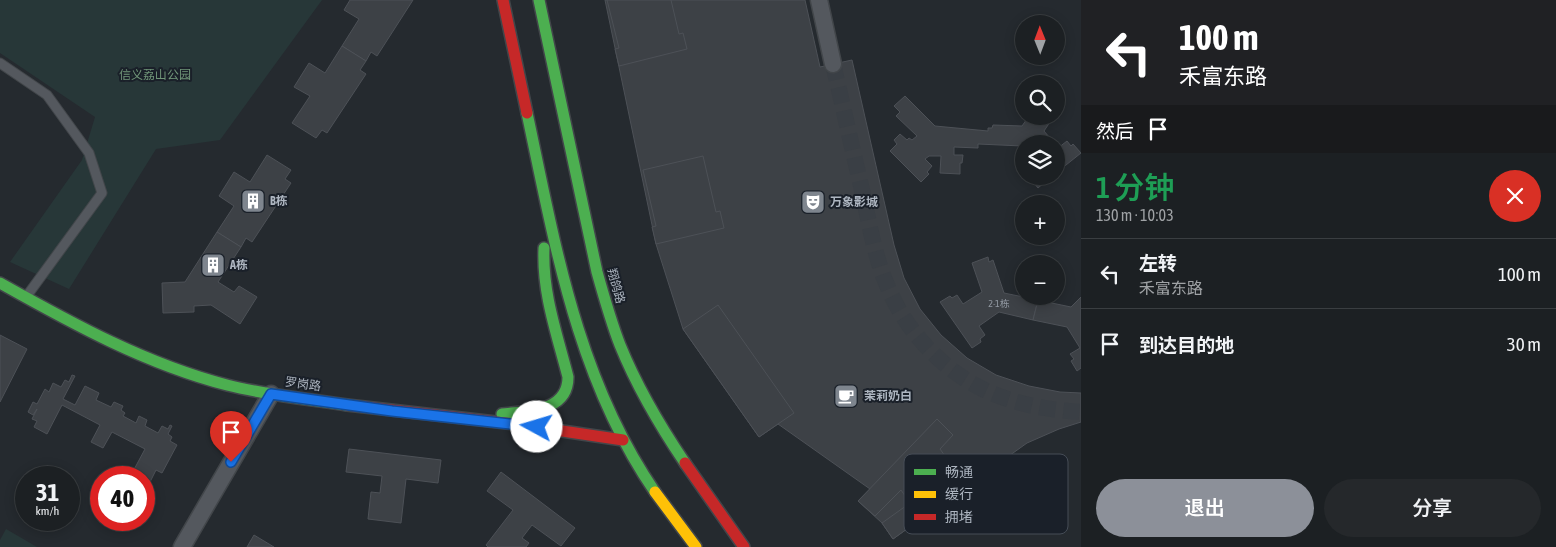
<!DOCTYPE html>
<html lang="zh">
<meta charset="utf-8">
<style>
body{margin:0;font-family:"Asap Condensed","Noto Sans SC",sans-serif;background:#25282b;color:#f1f3f6;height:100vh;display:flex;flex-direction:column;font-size:19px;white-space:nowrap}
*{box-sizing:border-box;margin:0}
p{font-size:16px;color:#a0a3a6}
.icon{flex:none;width:28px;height:28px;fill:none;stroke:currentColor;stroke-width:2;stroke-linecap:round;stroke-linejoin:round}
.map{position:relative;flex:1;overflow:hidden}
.sheet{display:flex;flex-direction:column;background:#1c2023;width:475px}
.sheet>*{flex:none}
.top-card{background:#202124;color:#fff;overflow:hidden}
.needle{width:32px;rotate:359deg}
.buttons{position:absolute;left:1015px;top:15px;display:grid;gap:10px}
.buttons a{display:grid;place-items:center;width:50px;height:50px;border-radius:50%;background:#1c2023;box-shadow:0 2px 12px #0003,0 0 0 1px #3a3e41;font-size:25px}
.speed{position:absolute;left:15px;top:466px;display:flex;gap:10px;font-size:25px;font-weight:700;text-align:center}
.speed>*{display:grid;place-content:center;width:65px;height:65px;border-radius:50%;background:#1c2023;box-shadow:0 2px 12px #0003,0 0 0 1px #3a3e41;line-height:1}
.speed small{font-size:12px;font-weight:400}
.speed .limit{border:8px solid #d22;background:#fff;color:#111}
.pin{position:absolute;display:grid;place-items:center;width:42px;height:42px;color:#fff;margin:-51px -21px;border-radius:50% 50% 50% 0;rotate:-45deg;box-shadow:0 0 5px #0007}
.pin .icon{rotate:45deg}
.me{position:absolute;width:55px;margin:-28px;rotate:276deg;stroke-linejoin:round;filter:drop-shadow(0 0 4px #0008)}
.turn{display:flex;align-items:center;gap:18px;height:105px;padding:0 15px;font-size:22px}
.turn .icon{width:65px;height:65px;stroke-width:2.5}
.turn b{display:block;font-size:35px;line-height:42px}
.then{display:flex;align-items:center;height:48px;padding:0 15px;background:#0003;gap:10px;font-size:19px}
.round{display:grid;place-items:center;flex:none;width:52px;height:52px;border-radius:26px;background:#25282b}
.headline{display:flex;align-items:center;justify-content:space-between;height:85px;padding:0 15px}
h1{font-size:30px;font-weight:600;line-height:38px;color:#1e9e55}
.cta{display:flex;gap:10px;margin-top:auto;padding:10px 15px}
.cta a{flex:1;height:58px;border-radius:30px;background:#8c9099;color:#fff;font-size:20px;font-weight:600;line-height:58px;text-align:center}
.cta a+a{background:#25282b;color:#f1f3f6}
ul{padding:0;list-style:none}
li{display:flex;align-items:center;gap:15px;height:70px;padding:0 15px;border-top:1px solid #3a3e41}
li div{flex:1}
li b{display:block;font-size:19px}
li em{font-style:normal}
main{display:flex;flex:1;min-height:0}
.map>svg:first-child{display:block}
</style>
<main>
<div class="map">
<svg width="1081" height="547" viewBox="0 0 1081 547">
<rect width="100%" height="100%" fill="#252a2f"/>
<g fill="#273738">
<polygon points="0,0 322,0 220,140 156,149 69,289 10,262 82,160 95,117 0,53"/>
<polygon points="6,529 37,547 0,547 0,540"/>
</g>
<g fill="#3d4146" stroke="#4d5157">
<polygon points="350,0 413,0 377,56 371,52 366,61 342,46 359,19 344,10"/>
<polygon points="605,0 805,0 820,67 852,60 894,245 904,278 920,309 941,335 967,358 996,375 1029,386 1060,392 1081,393 1081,422 1059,429 1027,443 893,539 882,523 858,501 870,489 778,424 759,437 683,329 656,244"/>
<polygon points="607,0 671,0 679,34 683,33 687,49 619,66 615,49 619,48"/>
<polygon points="342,46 366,61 360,70 366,74 327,133 322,130 316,138 292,123 310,96 294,87 309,63 325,73"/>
<polygon points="905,96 935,126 988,131 988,128 992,128 993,125 1022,126 1029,116 1054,116 1044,131 1055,144 1024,144 1024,149 1022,146 978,144 978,148 954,147 954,155 963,155 962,163 960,163 960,174 940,173 941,156 929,156 925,159 932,166 927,172 929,174 921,182 890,151 897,144 894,140 900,134 907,140 909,138 912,140 917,136 896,116 900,112 894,106"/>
<polygon points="1067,141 1071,146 1073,144 1081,153 1056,173 1056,146 1058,148"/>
<polygon points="267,155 291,170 285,179 291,183 252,242 246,238 241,247 217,232 234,206 219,196 234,172 250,182"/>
<polygon points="703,156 716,212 720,211 724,228 656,244 652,227 656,226 643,170"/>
<polygon points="1032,176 1052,176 1038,188 1031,179 1033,178"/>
<polygon points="217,232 241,247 218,282 234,292 239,286 257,297 240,324 211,305 194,306 194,312 163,313 162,283 185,282"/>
<polygon points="988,257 989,262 993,260 1004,293 1033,299 1032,303 1037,304 1033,320 999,312 979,326 985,335 980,339 981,342 972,348 940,302 950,296 952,298 957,295 963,304 982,292 972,263"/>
<polygon points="1081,297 1081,368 1077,371 1071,361 1074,359 1070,354 1080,348 1067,327 1033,320 1037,304 1041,305 1042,301 1071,307"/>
<polygon points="718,305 794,413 759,437 683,329"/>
<polygon points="0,335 27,349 0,402"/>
<polygon points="72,375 75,376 63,399 75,405 85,386 99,393 96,400 111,407 114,402 123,406 121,410 125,413 123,416 136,423 139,416 147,420 145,426 158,433 162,426 168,429 170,425 172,426 168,434 172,437 170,441 177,445 162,473 156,470 150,482 140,477 130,477 145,449 112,432 103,448 91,442 100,425 62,405 47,434 34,427 37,421 32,419 37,409 33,415 28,412 33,402 37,404 45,389 49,392 53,383 61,387 65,380 69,382"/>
<polygon points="937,419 953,435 940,449 955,470 972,458 983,474 893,539 882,523 910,503 901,490 875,516 858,501"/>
<polygon points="349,449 441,460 438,483 406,479 401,523 368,519 371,492 380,493 382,476 346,472"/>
<polygon points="501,472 575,528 561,546 532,525 522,538 529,543 526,547 488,547 486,545 513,510 487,491"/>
<polygon points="254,535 274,547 247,547"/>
</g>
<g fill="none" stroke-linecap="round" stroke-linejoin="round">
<path stroke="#3a3f45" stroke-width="16" stroke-dasharray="16 8" stroke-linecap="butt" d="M833,64C843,106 852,148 862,190C869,221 874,255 887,285C905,331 944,372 989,392C1018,405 1050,410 1081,412"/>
<g stroke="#42464a" stroke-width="11">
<polyline id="lane" points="0,63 47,95 89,153 102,193 26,297"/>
</g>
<g stroke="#42464a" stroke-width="19">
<g id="street">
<polyline points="819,0 833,64"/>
<polyline points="182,547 271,394"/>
</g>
</g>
<g stroke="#42464a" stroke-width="14">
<g id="fast">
<path d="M539,0L597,272C604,297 611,322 620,345C637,387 660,426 685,463"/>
<path d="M527,113C555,244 577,379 655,492"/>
<path d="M0,283C73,324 146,364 227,385C266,395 307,399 347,405"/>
<path d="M502,414C528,411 568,412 568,377C557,334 542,293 544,248"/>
</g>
</g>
<g stroke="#42464a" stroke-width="14">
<polyline id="slow" points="655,492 696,547"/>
</g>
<g stroke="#42464a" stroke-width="14">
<g id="jam">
<polyline points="503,0 527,113"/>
<polyline points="347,405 515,424 623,440"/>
<polyline points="685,463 744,547"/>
</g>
</g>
<use href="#lane" stroke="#54585e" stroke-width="9"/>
<use href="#street" stroke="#54585e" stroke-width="16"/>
<use href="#fast" stroke="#4caf50" stroke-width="11"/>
<use href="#slow" stroke="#ffc107" stroke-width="11"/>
<use href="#jam" stroke="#c62828" stroke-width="11"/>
</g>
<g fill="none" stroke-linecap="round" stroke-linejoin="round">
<g stroke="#114b97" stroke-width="12">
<polyline id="route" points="231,462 271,394 392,411 537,427"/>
</g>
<use href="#route" stroke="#1a73e8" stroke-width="9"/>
</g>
<defs>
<g id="building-square" transform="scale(1.25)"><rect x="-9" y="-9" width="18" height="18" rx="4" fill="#7e858e" stroke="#1a2029"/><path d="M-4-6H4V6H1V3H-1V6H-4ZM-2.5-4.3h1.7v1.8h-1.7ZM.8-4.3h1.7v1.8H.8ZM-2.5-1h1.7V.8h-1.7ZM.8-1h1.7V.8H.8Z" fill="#fff"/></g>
<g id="theatre-square" transform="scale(1.25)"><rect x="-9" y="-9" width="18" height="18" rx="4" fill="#7e858e" stroke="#1a2029"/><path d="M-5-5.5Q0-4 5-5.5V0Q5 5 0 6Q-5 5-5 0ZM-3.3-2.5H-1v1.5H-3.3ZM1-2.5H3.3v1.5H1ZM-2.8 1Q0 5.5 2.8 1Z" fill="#fff"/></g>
<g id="cafe-square" transform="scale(1.25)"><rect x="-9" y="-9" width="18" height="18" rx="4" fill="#7e858e" stroke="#1a2029"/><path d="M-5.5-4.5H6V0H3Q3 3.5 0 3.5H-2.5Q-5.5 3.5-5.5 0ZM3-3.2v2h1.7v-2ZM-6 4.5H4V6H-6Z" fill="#fff"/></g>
</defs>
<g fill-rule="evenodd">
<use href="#building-square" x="253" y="201"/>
<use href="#theatre-square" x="813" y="202"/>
<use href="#building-square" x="213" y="265"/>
<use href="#cafe-square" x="846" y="396"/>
</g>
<g text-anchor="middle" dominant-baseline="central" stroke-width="4" stroke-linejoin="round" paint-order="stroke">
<g font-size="10" fill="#9299a2">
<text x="999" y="303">2-1栋</text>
</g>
<g font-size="12" fill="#709578" stroke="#1a2029">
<text x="155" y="75">信义荔山公园</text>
</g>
<g font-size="12" font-weight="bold" fill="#aeb6c1" stroke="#1a2029" text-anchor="start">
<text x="270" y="201">B栋</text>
<text x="830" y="202">万象影城</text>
<text x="230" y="265">A栋</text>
<text x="864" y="396">茉莉奶白</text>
</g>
<g font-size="12" fill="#aeb6c1" stroke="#1a2029">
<text transform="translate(616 286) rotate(75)">翔鸽路</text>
<text transform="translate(303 384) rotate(8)">罗岗路</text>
</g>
</g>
<rect x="904" y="454" width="164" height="80" rx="8" fill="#1a2029" stroke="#464d57" stroke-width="1"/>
<rect x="914" y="469" width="22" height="6" fill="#4caf50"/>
<rect x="914" y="491" width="22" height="7" fill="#ffc107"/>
<rect x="914" y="514" width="22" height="6" fill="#c62828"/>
<g font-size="14" fill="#aeb6c1">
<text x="945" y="477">畅通</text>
<text x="945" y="499">缓行</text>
<text x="945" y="522">拥堵</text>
</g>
</svg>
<div class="buttons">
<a><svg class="needle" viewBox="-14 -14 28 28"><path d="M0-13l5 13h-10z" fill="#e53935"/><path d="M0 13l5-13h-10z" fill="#a0a3a6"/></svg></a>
<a><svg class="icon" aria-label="search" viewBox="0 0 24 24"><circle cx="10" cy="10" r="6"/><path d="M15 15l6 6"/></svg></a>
<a><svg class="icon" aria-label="layers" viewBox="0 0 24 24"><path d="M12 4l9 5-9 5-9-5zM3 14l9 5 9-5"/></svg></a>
<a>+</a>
<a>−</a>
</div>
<div class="speed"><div>31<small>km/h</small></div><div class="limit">40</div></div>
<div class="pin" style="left:231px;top:462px;background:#d93025"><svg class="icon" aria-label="arrive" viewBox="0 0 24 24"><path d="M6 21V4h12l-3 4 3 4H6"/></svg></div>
<svg class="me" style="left:537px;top:427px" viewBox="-20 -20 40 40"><circle r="19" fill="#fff"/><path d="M0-13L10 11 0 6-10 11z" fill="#1a73e8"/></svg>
</div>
<section class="sheet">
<div class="top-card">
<div class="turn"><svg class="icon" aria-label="left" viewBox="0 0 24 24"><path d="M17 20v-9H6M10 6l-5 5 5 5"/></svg><div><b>100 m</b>禾富东路</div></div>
<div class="then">然后<svg class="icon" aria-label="arrive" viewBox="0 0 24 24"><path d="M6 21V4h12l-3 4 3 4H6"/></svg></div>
</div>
<div class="headline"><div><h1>1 分钟</h1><p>130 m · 10:03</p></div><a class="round" style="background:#d93025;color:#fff"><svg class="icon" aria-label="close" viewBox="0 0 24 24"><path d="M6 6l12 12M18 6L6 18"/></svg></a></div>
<ul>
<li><svg class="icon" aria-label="left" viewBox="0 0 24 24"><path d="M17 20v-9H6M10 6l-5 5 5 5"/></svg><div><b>左转</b><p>禾富东路</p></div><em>100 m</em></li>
<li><svg class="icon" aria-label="arrive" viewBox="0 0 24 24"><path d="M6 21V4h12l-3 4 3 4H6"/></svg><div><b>到达目的地</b></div><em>30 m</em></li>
</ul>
<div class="cta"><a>退出</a><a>分享</a></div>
</section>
</main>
